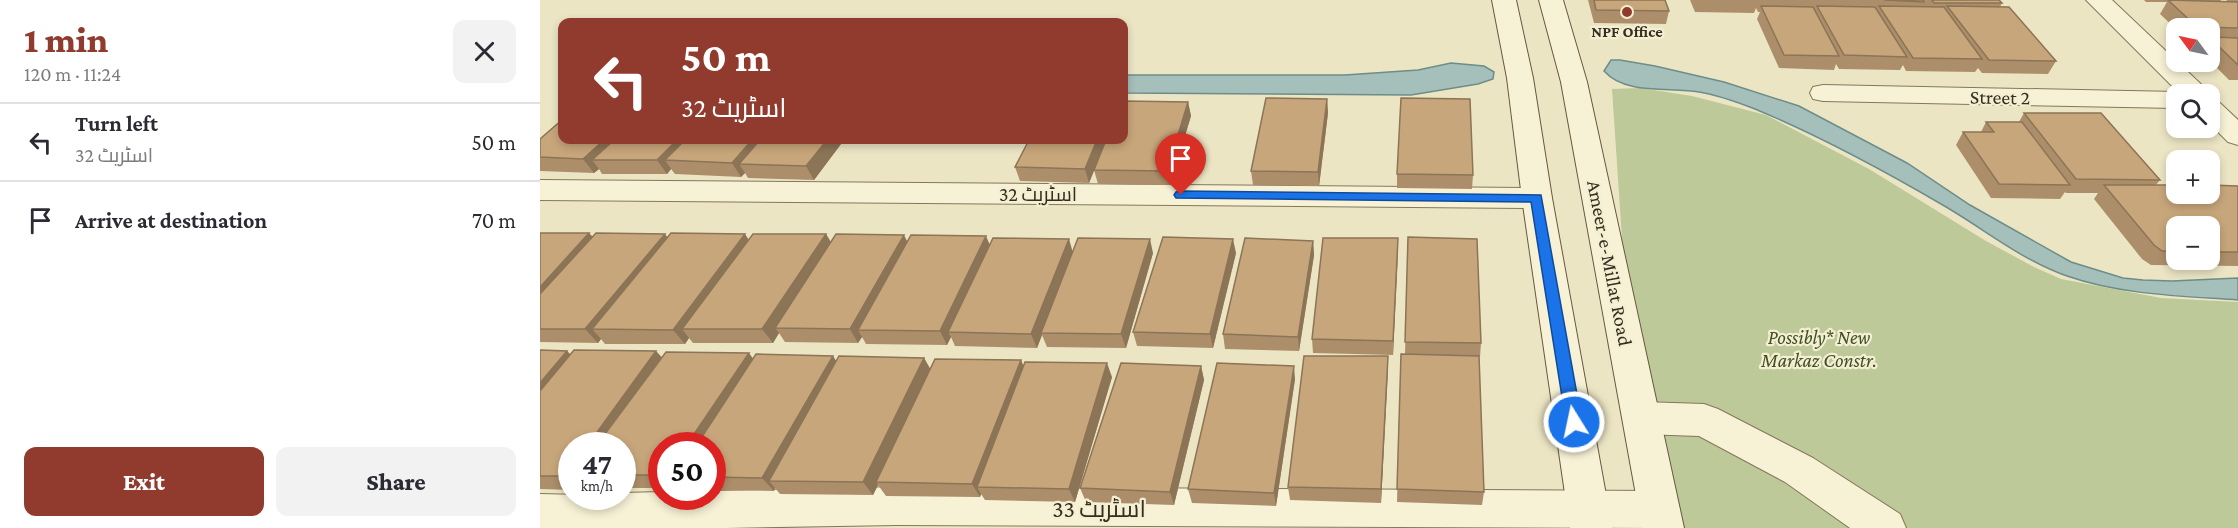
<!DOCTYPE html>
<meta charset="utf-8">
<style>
body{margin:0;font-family:"Crimson Pro",Cairo,serif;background:#f2f2f3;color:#2b2b33;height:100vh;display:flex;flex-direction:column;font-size:22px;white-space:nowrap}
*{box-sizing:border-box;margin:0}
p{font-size:20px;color:#7c7c81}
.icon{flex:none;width:33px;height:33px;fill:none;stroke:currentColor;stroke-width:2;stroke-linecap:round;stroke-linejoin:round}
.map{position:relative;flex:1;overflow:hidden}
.drawer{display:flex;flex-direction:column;background:#fff;width:540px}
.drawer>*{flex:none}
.hud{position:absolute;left:18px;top:18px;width:570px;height:126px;border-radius:12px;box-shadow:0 3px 9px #0003;background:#913b2e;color:#fff;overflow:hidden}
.needle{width:39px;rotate:303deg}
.buttons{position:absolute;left:1626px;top:18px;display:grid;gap:12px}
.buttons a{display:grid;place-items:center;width:54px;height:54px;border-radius:12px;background:#fff;box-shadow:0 3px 9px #0003;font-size:30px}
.speed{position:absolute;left:18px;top:432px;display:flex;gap:12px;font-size:30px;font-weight:700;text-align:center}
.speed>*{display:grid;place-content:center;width:78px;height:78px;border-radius:50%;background:#fff;box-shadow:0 3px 9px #0003;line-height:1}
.speed small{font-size:15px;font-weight:400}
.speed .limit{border:9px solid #d22;background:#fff;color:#111}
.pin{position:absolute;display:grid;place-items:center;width:51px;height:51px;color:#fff;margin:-62px -26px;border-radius:50% 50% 50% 0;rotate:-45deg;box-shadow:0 0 6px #0007}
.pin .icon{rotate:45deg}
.me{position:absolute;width:66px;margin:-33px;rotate:350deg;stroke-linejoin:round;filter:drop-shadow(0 0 4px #0008)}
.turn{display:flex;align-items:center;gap:21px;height:126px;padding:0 24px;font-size:27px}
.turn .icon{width:78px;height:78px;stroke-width:2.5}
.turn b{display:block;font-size:42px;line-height:51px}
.round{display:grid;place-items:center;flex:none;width:63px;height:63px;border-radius:12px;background:#f2f2f3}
.summary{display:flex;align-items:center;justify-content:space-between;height:102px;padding:0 24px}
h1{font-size:36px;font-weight:800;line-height:45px;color:#913b2e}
.cta{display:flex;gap:12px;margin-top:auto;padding:12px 24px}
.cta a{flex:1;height:69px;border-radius:12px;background:#913b2e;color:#fff;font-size:24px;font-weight:800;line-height:69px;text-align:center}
.cta a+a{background:#f2f2f3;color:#2b2b33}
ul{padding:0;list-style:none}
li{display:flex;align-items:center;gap:18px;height:78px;padding:0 24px;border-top:2px solid #e1e1e2}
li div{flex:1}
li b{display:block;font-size:22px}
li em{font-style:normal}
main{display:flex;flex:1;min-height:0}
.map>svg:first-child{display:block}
</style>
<main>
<section class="drawer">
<div class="summary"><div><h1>1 min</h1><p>120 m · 11:24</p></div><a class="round"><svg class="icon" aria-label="close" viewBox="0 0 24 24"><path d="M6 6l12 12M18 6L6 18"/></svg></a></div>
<ul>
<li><svg class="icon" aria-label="left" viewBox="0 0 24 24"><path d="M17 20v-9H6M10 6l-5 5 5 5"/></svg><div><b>Turn left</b><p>اسٹریٹ 32</p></div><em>50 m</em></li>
<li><svg class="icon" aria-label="arrive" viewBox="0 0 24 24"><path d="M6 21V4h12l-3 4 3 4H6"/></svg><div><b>Arrive at destination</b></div><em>70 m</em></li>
</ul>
<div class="cta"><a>Exit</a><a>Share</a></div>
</section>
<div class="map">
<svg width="1698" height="528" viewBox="0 0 1698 528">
<rect width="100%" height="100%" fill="#ece5c4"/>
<polygon fill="#bdc998" points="1100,88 1152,96 1226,115 1329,169 1446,241 1494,267 1521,279 1621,298 1698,302 1698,528 1130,528 1086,298 1072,89"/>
<g fill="#a5bfbb" stroke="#6d8d89" stroke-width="1.5">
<path d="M1071,60H1080L1115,66L1184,82L1259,106L1367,163L1430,205L1531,262L1583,278L1603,280L1632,281L1698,278V300C1641,296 1582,295 1527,276C1481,260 1443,228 1401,204C1341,169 1280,136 1215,109C1197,102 1178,95 1159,92C1129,87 1085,95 1064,71Z"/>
<polygon points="911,63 944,66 954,72 953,79 938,84 871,95 584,93 584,75 805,75 878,70"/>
</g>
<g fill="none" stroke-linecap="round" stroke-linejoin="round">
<g stroke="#85775b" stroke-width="2">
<g id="street">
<polygon points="1546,0 1572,0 1665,88 1668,94 1636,94 1636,108 1283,101 1273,99 1270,93 1273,87 1283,85 1638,92"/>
<polygon points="1670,101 1680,103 1698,120 1698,145 1688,142 1670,124"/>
<polygon points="0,180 997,188 1008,191 1012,198 1008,205 997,208 0,200"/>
<polygon points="1102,402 1164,404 1178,409 1273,458 1360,514 1366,528 1310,528 1245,482 1159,436 1102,434 1088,429 1083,418 1088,407"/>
<polygon points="357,487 1119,491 1134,497 1140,510 1134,523 1121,528 357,525 185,528 0,528 0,494 82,496 82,493 122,492 122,496 172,496 172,491"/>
</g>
</g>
<g stroke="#67583e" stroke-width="2">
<g id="secondary">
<polygon points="952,0 976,0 993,78 1012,198 1072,528 1030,528 982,198 967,78"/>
<polygon points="999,0 1023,0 1047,82 1144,528 1102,528 1021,82"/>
</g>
</g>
<use href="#street" fill="#f7f2d6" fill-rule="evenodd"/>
<use href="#secondary" fill="#f7f2d6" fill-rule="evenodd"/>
</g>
<g fill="#ac8f6a" fill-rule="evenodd">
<polygon points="1048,0 1125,0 1129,11 1126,24 1054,23"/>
<polygon points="1150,0 1459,0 1462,3 1460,7 1516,61 1508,74 1442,73 1438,68 1435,72 1366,71 1363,65 1360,70 1299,69 1296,64 1294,70 1239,68 1217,19 1220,12 1218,12 1216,8 1214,13 1155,12"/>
<polygon points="1604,0 1681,0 1680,2 1689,2 1686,0 1698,0 1698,80 1689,80 1670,61 1670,28 1636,28 1636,29 1620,14 1627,2 1606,2"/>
<polygon points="787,99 788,113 779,186 713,185 711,171"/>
<polygon points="648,102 651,116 630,185 558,184 554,170 549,183 480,181 475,167"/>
<path d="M1484,113L1620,180L1616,185L1698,186V266L1611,265L1602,259L1554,199L1558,193H1526L1525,192L1520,199L1451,198L1416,145L1423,132H1441L1446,122H1479ZM1636,226H1670V260H1636Z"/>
<polygon points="0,139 22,140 304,140 274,180 208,178 205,173 201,177 135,174 131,169 127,174 62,174 59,169 54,173 0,171"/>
<polygon points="857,174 933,175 932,189 857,188"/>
<polygon points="0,233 49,233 52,236 209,240 286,234 291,242 367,242 450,244 533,251 613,253 586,348 507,347 502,335 497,348 415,346 411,337 407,345 326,344 322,337 318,343 245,342 239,333 233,343 153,343 149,338 145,344 65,344 61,339 58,343 0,342"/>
<polygon points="868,237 941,343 940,357 939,357 944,492 942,505 857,502 861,354 865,354"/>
<polygon points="858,238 853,355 773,353 772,339"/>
<polygon points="773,241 774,255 759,351 685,349 683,334"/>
<polygon points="696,253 673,348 597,346 593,332"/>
<polygon points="0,350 27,351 30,354 122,358 213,358 297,361 384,358 390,369 481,360 483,367 572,377 535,502 445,500 441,494 440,497 346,496 338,485 333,495 240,494 235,488 234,491 172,490 172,446 122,446 122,488 82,488 82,446 32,446 32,490 0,489"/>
<polygon points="848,356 841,503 750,500 748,487"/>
<polygon points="661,366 664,380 634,505 546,502 540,488"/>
<polygon points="755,379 736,506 652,503 648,489"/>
</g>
<g fill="#8c7456">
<polygon points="787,99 788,113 779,186 778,172"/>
<polygon points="648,102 651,116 630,185 627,171"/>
<polygon points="64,140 90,140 52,160 59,169 54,173 43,159"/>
<polygon points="137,140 159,140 125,160 131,169 127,174 117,160"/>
<polygon points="212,140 233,140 199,164 205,173 201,177 192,163"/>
<polygon points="287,140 304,140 274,180 266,166"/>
<polygon points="557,140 567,140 549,183 545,169"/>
<polygon points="49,233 61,247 0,316 0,287"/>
<polygon points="125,234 135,248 52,329 61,339 58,343 45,329"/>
<polygon points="205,234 214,248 142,329 149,338 145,344 133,330"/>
<polygon points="286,234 294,248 235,328 239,333 233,343 222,329"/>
<polygon points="364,235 371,249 318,330 322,337 318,343 310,329"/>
<polygon points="446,236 452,250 408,332 411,337 407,345 400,331"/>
<polygon points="858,238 858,252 853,355 853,341"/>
<polygon points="529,239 533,253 501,333 502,335 497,348 491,334"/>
<polygon points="610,239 613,253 586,348 581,334"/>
<polygon points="693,239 696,253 673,348 670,334"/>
<polygon points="773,241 774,255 759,351 758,337"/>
<polygon points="27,351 40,365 0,415 0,383"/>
<polygon points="116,351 129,365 71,446 47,446"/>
<polygon points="209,353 219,367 168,446 146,446"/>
<polygon points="293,356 302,370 229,481 235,488 234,491 222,478"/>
<polygon points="848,356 848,370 841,503 841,489"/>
<polygon points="384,358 392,372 336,482 338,485 333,495 323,482"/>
<polygon points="481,360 487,374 437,487 441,494 440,497 432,484"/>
<polygon points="567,363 572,377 535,502 529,489"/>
<polygon points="661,366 664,380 634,505 630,492"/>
<polygon points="754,366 755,379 736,506 734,493"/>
<polygon points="32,467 32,483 24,476"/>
</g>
<g fill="#c8a67b" stroke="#8c7456" stroke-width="1.5">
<polygon points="1054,0 1125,0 1129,11 1056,10"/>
<polygon points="1344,0 1383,0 1384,2"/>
<polygon points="1392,0 1459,0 1462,3 1394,3"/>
<polygon points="1628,0 1698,2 1698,28 1657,27"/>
<polygon points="1221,6 1273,7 1299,56 1244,55"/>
<polygon points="1277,6 1335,7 1367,57 1304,55"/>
<polygon points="1339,6 1404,7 1442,59 1373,58"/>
<polygon points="1407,6 1469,7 1516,61 1449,60"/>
<polygon points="1670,37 1698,38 1698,65 1670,38"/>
<polygon points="726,98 787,99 778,172 711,171"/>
<polygon points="861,98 930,99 933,175 857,174"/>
<polygon points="584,101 648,102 627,171 554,170 566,140 584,140"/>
<polygon points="1484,113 1561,113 1620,180 1536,179"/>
<polygon points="22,120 22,140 64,140 43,159 0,157 0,139"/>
<polygon points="1446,122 1482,122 1530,185 1459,184 1423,132 1454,132"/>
<polygon points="74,140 137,140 117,160 52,160"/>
<polygon points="145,140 212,140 192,163 125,160"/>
<polygon points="220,140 287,140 266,166 199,164"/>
<polygon points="489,140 557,140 545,169 475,167"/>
<polygon points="1564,185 1636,185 1636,194 1670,194 1670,185 1698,186 1698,252 1670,252 1670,226 1636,226 1636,251 1622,251 1614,245"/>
<polygon points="0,233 49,233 0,287"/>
<polygon points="56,233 125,234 45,329 0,329 0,294"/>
<polygon points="131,233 205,234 133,330 52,329"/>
<polygon points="213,234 286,234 222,329 142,329"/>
<polygon points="296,234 364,235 310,329 235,328"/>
<polygon points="371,235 446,236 400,331 318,330"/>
<polygon points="623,237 693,239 670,334 593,332"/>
<polygon points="868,237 937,239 941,343 865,342"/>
<polygon points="453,238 529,239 491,334 408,332"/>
<polygon points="538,238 610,239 581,334 501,333"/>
<polygon points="705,238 773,241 758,337 683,334"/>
<polygon points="783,238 858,238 853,341 772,339"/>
<polygon points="0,350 27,351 0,383"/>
<polygon points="34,350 116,351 47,446 32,446 32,467 24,476 0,476 0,391"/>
<polygon points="126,352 209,353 146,446 122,446 122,475 82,475 82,446 56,446"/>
<polygon points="216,354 293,356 222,478 172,477 172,446 156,446"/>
<polygon points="861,354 939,356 944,492 857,489"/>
<polygon points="299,356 384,358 323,482 229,481"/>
<polygon points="764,356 848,356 841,489 748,487"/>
<polygon points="395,359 481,360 432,484 336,482"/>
<polygon points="485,362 567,363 529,489 437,487"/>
<polygon points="581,363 661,366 630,492 540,488"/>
<polygon points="677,363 754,366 734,493 648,489"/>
</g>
<polygon fill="#1a73e8" stroke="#114b97" stroke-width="1.5" points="641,191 1001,195 1042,422 1040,426 1034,428 1029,426 1026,422 991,202 636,198 634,195 636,192"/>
<circle fill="#913b2e" stroke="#f4efd3" stroke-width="2" cx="1087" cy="12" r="6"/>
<g text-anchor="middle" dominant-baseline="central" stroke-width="4.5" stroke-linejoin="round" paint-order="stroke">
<g font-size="16" font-weight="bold" fill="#362d1e" stroke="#f4efd3">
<text x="1087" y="31">NPF Office</text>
</g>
<g font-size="20" fill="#362d1e" stroke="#f4efd3">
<text transform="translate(1460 97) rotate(1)">Street 2</text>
<text x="498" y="194">اسٹریٹ 32</text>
<text transform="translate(1070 263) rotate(79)">Ameer-e-Millat Road</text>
</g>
<g font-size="20" font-style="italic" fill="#415126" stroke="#f4efd3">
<text x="1279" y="337">Possibly* New<tspan x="1279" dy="23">Markaz Constr.</tspan></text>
</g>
<g font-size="24" fill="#362d1e" stroke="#f4efd3">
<text x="559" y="508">اسٹریٹ 33</text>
</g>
</g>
</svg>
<div class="buttons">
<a><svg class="needle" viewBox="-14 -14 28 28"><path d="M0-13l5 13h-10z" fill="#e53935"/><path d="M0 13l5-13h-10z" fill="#7c7c81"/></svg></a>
<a><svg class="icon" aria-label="search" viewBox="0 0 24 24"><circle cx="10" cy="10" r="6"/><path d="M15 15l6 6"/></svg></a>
<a>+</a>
<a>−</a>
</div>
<div class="speed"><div>47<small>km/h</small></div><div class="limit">50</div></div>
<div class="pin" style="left:641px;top:195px;background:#d93025"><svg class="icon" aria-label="arrive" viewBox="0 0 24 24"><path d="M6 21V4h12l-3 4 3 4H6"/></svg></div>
<svg class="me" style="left:1034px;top:422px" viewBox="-20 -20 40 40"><circle r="17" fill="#1a73e8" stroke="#fff" stroke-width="3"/><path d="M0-11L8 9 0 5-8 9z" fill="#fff"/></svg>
<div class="hud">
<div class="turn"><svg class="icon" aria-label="left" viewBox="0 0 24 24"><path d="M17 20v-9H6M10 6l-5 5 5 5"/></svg><div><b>50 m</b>اسٹریٹ 32</div></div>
</div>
</div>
</main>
